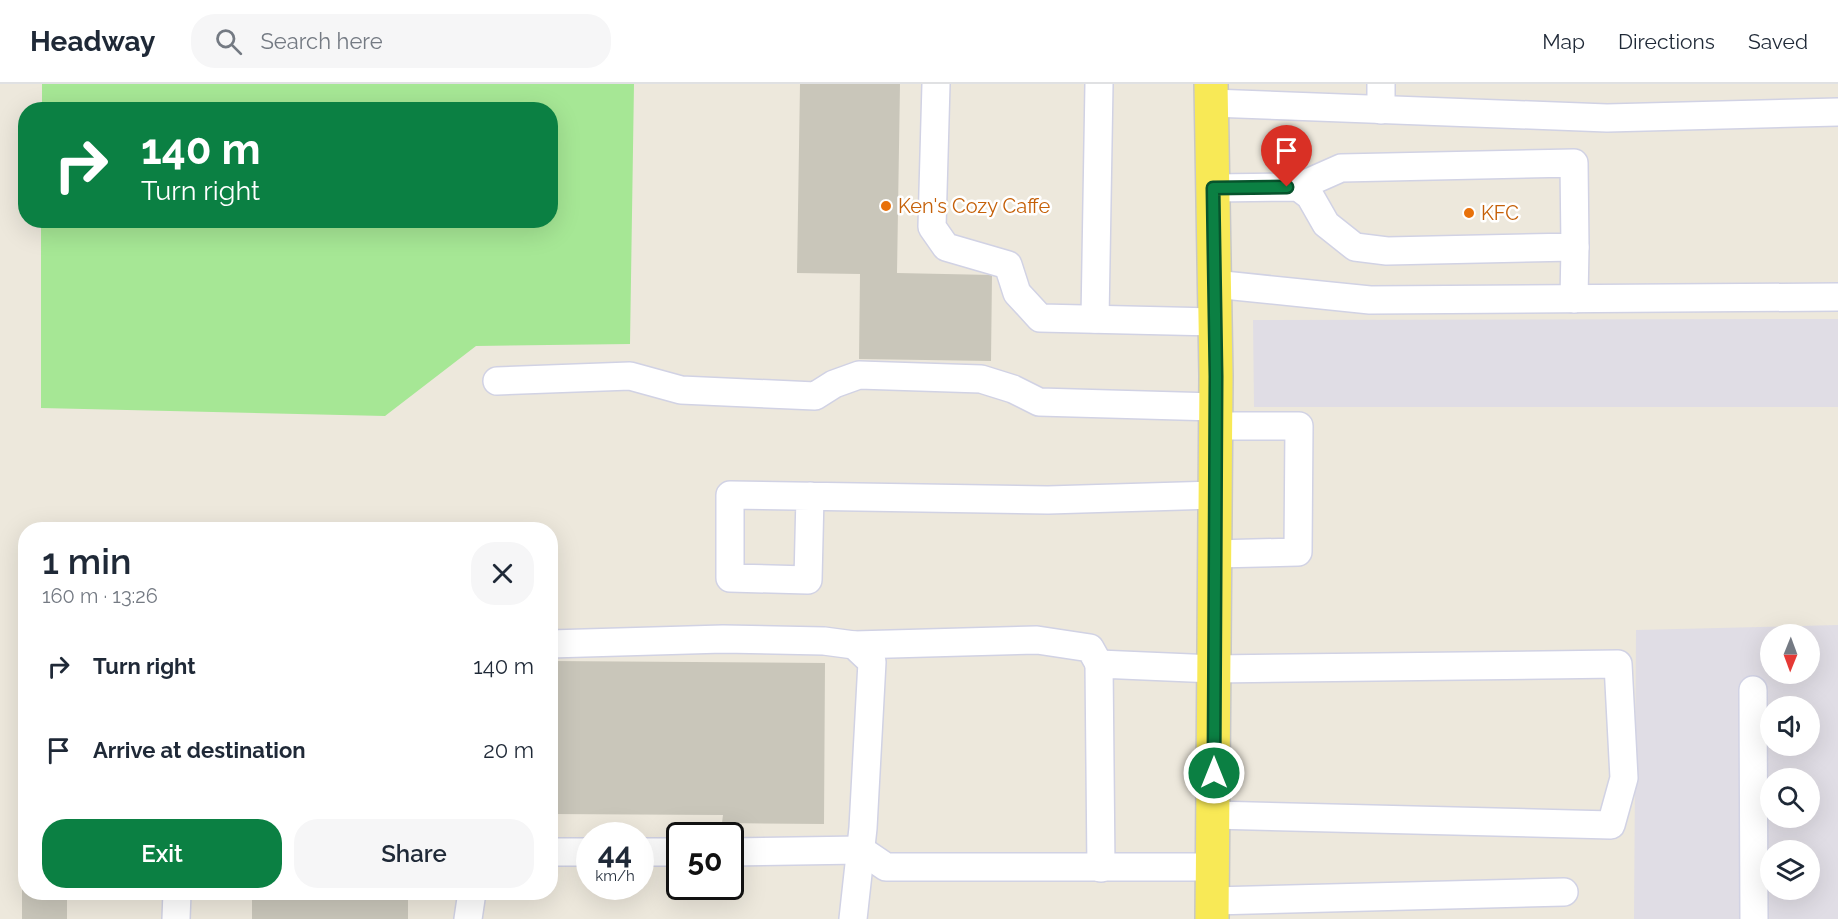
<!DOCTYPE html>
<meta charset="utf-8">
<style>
body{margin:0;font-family:Raleway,sans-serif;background:#f6f6f7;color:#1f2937;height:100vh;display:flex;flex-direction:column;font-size:22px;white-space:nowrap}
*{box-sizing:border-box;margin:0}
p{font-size:20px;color:#747a83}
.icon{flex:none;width:33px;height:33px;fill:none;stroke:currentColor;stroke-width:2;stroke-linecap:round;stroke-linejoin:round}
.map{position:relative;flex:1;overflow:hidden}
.side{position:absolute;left:18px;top:438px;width:540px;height:378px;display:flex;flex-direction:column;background:#fff;border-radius:24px;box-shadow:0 6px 24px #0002}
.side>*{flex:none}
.hud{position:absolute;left:18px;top:18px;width:540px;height:126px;border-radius:24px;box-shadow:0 6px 24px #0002;background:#0b8043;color:#fff;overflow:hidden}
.needle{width:39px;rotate:181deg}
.fabs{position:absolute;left:1760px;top:540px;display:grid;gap:12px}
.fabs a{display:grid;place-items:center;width:60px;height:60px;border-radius:50%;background:#fff;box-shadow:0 6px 24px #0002;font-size:30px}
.speed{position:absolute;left:576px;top:738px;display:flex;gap:12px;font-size:30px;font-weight:700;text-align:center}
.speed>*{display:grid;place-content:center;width:78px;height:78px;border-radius:50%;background:#fff;box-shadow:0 6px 24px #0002;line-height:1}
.speed small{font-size:15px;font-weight:400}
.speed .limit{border:3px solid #111;border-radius:9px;background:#fff;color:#111}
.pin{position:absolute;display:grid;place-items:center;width:51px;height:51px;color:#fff;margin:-62px -26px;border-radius:50% 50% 50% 0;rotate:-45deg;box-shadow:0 0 6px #0007}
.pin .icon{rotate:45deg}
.me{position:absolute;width:66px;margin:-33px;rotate:0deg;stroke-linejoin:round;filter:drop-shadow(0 0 4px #0008)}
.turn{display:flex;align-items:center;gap:21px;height:126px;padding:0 24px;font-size:27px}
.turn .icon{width:78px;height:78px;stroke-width:2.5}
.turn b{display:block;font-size:42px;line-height:51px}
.round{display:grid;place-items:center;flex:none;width:63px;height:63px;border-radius:24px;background:#f6f6f7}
.head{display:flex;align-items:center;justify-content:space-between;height:102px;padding:0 24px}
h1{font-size:36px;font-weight:600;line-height:45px}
.cta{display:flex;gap:12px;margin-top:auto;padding:12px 24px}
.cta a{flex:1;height:69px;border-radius:24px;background:#0b8043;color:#fff;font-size:24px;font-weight:600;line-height:69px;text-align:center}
.cta a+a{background:#f6f6f7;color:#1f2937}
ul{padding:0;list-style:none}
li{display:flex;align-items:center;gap:18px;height:84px;padding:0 24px}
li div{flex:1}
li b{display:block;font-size:22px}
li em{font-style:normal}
header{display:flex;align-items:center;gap:36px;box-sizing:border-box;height:84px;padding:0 30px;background:#fff;border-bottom:2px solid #e0e1e3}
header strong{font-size:28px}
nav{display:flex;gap:33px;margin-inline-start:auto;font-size:21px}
.search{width:420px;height:54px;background:#f6f6f7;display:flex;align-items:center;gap:15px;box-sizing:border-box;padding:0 21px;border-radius:24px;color:#747a83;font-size:22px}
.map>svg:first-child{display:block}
</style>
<header>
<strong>Headway</strong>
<div class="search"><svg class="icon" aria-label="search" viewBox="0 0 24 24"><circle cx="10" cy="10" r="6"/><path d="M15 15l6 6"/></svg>Search here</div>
<nav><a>Map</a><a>Directions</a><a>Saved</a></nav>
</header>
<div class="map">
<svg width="1838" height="835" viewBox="0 0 1838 835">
<rect width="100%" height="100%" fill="#ede8dc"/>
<g fill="#e0dde5" fill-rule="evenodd">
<polygon points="1838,235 1838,323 1254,323 1253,236"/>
<path d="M1838,541V835H1634L1636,546ZM1770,550H1809V590H1770ZM1770,622H1809V662H1770ZM1770,694H1809V734H1770ZM1770,766H1809V806H1770Z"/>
</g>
<polygon fill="#a6e795" points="42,0 634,0 630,260 476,262 385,332 41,324 41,137 550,136 550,26 42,25"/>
<g fill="#c9c6ba">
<polygon points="800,0 900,0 897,189 992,191 991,277 859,275 860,190 797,189"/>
<polygon points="550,577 825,579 824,740 722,739 723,731 550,730"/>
<polygon points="22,800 26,800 26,808 67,808 67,835 22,835"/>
<rect x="252" y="808" width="156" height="27"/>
</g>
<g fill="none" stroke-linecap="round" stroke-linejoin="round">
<g stroke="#d1d2e4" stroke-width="30">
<g id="minor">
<polyline points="936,0 932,143 946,163 1008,181 1017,209 1040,234 1215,238"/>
<polyline points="1212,19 1607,34 1838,28"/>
<polyline points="1381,26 1381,0"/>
<polyline points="1213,104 1298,103 1341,84 1574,79 1575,163 1387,167 1355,163 1326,140 1310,112 1298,103"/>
<polyline points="1214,200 1370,216 1838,213"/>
<polyline points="1574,215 1575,163"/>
<polyline points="1095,235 1099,0"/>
<polyline points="497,297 630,292 681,306 815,312 834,300 859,291 981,295 1013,305 1039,318 1215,323"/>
<polyline points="810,412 808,496 730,494 730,411 1048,416 1215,411"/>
<polyline points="1215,470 1298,468 1299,342 1215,342"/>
<polyline points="550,560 723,555 824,557 854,561 872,578 863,744 853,835"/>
<polyline points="854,561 1037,556 1090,564 1099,580"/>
<polyline points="1753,606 1754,835"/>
<polyline points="550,768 590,768"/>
<polyline points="640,768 680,768"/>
<polyline points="730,768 861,766 886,783 1213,783"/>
<polyline points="1101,784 1099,580 1214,585 1618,580 1624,694 1611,741 1213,731"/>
<polyline points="1212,817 1564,808"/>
<polyline points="176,835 177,808"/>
<polyline points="468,835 472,808"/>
</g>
</g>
<g stroke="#c8c8c8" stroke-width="36">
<polyline id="major" points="1211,0 1216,292 1212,835"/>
</g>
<use href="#minor" stroke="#fff" stroke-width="27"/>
<use href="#major" stroke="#f8e956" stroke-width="33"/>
</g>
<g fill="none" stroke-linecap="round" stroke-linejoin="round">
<g stroke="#07532c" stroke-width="15">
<polyline id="route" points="1214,689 1216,292 1213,104 1287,103"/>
</g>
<use href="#route" stroke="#0b8043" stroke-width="10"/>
</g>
<g fill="#e8710a" stroke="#fff" stroke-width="2">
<circle cx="886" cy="122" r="6"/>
<circle cx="1469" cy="129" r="6"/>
</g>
<g text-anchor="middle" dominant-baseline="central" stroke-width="5" stroke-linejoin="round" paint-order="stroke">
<g font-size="20" fill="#c56008" stroke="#fff" text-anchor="start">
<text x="898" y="122">Ken's Cozy Caffe</text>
<text x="1481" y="129">KFC</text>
</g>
</g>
</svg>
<div class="fabs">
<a><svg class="needle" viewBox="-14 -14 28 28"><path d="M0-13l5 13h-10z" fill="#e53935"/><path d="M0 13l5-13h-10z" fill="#747a83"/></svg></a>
<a><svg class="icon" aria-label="sound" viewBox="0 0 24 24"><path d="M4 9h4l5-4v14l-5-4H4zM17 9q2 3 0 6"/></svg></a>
<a><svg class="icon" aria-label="search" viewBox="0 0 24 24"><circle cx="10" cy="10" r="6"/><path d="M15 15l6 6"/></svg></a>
<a><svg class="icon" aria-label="layers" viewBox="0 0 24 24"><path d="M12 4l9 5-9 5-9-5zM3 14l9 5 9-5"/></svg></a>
</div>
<div class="speed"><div>44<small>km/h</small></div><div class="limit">50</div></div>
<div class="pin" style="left:1287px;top:103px;background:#d93025"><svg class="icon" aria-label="arrive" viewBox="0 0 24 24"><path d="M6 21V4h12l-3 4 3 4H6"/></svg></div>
<svg class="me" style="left:1214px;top:689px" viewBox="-20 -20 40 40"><circle r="17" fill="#0b8043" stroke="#fff" stroke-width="3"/><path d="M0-11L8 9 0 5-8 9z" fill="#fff"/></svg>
<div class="hud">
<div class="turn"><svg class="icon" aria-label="right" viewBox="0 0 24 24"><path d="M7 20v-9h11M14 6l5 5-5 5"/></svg><div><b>140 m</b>Turn right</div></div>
</div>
<section class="side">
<div class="head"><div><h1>1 min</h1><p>160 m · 13:26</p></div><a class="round"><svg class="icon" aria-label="close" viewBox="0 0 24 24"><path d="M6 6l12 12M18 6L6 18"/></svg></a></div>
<ul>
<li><svg class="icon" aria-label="right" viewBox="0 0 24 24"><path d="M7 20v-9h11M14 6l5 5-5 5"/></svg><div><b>Turn right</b></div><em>140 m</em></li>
<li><svg class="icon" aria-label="arrive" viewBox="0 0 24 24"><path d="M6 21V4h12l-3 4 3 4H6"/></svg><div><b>Arrive at destination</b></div><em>20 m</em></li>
</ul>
<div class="cta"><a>Exit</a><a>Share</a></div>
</section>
</div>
